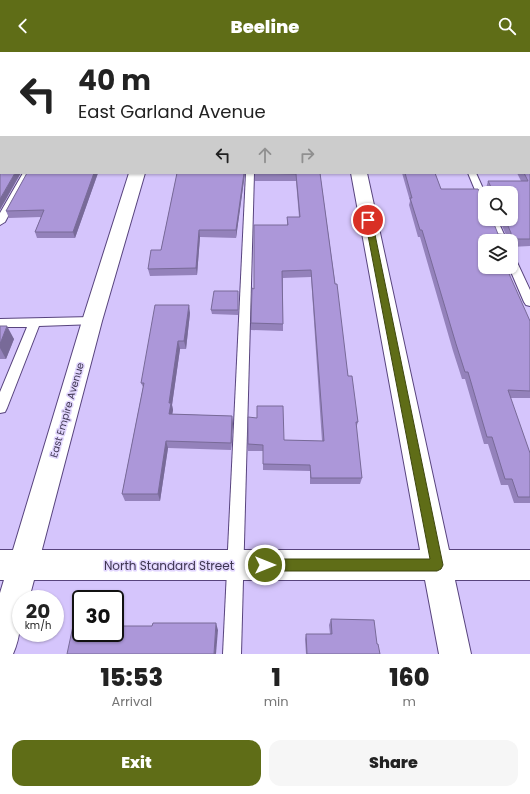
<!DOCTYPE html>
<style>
body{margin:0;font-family:Poppins,sans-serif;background:#f6f6f6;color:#222;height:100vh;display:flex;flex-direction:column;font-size:15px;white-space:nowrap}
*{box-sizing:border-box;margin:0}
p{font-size:13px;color:#767676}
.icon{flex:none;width:22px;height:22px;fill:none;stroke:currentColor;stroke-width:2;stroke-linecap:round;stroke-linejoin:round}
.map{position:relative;height:602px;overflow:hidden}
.side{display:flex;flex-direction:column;background:#fff;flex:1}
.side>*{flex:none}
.guide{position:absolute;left:0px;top:0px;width:530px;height:122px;box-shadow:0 1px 3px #0004;background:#fff;color:#222;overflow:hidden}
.controls{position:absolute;left:478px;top:134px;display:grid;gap:8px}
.controls a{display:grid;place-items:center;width:40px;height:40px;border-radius:8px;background:#fff;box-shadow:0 1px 3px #0004;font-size:20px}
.speed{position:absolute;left:12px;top:538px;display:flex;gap:8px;font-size:20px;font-weight:700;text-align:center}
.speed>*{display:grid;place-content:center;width:52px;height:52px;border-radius:50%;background:#fff;box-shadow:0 1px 3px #0004;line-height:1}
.speed small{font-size:10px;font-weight:400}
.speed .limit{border:2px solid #111;border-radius:6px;background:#fff;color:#111}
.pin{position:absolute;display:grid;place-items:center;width:34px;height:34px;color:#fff;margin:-17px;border:2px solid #fff;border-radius:50%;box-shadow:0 1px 4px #0007}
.me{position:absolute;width:44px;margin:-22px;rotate:90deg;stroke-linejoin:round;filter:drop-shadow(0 0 3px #0008)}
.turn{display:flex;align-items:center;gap:14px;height:84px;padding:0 12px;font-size:18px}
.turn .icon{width:52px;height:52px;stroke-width:2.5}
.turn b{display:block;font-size:28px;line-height:34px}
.lanes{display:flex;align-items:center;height:38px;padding:0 12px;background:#0003;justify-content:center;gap:20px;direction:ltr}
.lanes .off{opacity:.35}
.eta{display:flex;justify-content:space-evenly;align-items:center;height:68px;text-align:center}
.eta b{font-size:24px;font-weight:800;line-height:28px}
.primary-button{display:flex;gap:8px;margin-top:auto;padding:8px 12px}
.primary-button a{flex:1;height:46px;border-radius:12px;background:#5f6d17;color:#fff;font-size:16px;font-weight:800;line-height:46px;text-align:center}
.primary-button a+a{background:#f6f6f6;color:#222}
header{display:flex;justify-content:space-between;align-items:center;height:52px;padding:0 12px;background:#5f6d17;color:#fff;font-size:18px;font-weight:800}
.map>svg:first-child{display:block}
</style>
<header><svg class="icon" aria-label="back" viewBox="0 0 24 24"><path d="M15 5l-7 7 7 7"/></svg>Beeline<svg class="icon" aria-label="search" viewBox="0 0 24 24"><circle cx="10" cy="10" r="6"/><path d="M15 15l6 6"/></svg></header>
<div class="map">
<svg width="530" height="602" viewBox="0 0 530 602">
<rect width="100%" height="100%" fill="#d5c5fc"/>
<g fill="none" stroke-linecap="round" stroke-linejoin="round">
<g stroke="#58447e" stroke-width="2">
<g id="lane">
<polygon points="23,121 31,121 5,170 0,173 0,161"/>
<polygon points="246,121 254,121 241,602 223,602"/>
<polygon points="468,121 476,121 485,141 485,153 480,150"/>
<polygon points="487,167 497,167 507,189 497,189"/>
<polygon points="511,205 516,208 530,238 530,254 526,253 524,250 509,215 511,215"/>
<polygon points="92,265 96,266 98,269 96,272 39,274 7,356 5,360 0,361 0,340 27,275 0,275 0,267"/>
</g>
</g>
<g stroke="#58447e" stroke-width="2">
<g id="street">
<polygon points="329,0 341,0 342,1 330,1"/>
<polygon points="493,0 505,0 506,1 494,1"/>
<polygon points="1,3 1,12 0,13 0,4"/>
<rect x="529" y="40" width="1" height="9"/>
<polygon points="351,121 367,121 449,498 530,498 530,528 455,528 471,602 439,602 425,528 0,528 0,498 420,498"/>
</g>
</g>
<g stroke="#58447e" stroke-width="2">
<g id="secondary">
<rect x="166" y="0" width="12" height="1"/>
<rect x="0" y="48" width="1" height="8"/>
<rect x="529" y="49" width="1" height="8"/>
<path d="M129,121H145L102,269L29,547H21C21,567 21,584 13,602H0V541L82,269Z"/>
</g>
</g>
<use href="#lane" fill="#fff" fill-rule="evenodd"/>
<use href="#street" fill="#fff" fill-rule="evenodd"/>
<use href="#secondary" fill="#fff" fill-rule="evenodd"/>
</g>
<g fill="#9482bb">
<polygon points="530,88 530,194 511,195 511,189 485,189 530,269 530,346 510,346 530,401 530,451 514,451 508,433 501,433 488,392 484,392 465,327 462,327 453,299 420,185 418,185 409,153 410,149 402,121 435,121 441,137 485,167 498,182 506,183 499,167 511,167 511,141 488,141 486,136 488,129 521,129 517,121 529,121"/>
<polygon points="27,121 98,121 75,186 37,186 35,180 41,165 9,166 6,159"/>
<polygon points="177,121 245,121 236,186 200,185 197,223 150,224 148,217 161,198"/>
<polygon points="255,121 320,121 348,324 358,370 356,376 362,426 360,432 310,432 310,419 263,418 263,399 248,399 248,392 284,388 322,389 311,225 283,226 283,279 251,278 251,271 254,237 287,173 287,165 299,165 296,129 255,129"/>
<polygon points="238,239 238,263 212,262 211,258"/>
<polygon points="190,261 186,297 180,297 172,353 173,358 172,362 232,364 233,372 231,398 168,396 160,449 125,449 122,442 143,335 141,331"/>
<polygon points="0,274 14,287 6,307 0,307"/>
<polygon points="331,567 377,592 380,602 306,602 305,587 306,582 330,582 329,573"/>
</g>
<g fill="#786a98">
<polygon points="1,82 1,93 0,95 0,84"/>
<polygon points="15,121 21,121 0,158 0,147"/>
<polygon points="94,121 98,121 75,186 73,180"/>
<polygon points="244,121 245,121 236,186 236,178"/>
<polygon points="199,178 200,185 197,223 196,216"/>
<polygon points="189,253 190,261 186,297 184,289"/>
<polygon points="7,274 14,287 6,307 0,296 0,292"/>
<polygon points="178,289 180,297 172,353 173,358 171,370 169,362 169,351"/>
<polygon points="232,364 233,372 231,398 231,391"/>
<polygon points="166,389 168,396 160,449 158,442"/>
<polygon points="216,571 218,578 216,602 214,602"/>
</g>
<g fill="#ac97d9" stroke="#786a98">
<polygon points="30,0 138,0 138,1 29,1"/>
<rect x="201" y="0" width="107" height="1"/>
<polygon points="367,0 478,0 478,1 368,1"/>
<polygon points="529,86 530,88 530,187 494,187 495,189 485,189 485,215 506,215 530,269 530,339 508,338 530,401 530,445 518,445 512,427 505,427 492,385 487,385 468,320 465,320 456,292 422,178 420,178 410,146 412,146 405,121 435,121 441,137 478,137 482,144 485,146 485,167 492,167 498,182 511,183 511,181 505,167 511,167 511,141 489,141 489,137 492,137 488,129 528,129 524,121 529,121"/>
<polygon points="0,102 1,102 1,121 15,121 0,147"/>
<polygon points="27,121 94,121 73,180 35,180 44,158 6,159"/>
<polygon points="177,121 244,121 236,178 199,178 196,216 148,217 151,198 161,198"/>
<polygon points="255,121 320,121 335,232 337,232 348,324 352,324 358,370 356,370 362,426 311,426 310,413 263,412 263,393 248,392 248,365 257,366 257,354 283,354 284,388 324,389 311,218 282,219 283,272 251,271 252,236 254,237 254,173 288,173 287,165 300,165 296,122"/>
<polygon points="214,239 238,239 238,258 211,258"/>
<polygon points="155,253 189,253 184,289 178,289 169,351 171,351 169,362 232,364 231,391 166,389 158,442 122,442 144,331 141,331"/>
<polygon points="0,274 7,274 0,292"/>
<polygon points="331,567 374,568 377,592 378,592 380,602 307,602 306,582 332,582"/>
<polygon points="153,571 216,571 214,602 67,602 73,574 81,574 81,581 115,581 115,574 152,574"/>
</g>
<polygon fill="#5f6d17" stroke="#3e470f" points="366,166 368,166 372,168 443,513 441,517 437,519 265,519 261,517 259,513 261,509 265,507 430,507 365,168"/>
<g text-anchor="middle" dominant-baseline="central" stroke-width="3" stroke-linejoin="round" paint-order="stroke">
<g font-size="10" fill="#3f3752" stroke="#e1d5fe">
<text transform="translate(67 358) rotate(-74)">East Empire Avenue</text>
</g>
<g font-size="12" fill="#3f3752" stroke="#e1d5fe">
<text x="169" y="513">North Standard Street</text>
</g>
</g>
</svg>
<div class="controls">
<a><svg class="icon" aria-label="search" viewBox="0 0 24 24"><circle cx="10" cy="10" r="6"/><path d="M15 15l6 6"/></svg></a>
<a><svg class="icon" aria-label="layers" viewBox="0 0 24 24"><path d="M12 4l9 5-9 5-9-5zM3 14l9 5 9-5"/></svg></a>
</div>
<div class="speed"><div>20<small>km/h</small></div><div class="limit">30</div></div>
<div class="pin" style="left:368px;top:168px;background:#d93025"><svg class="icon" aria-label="arrive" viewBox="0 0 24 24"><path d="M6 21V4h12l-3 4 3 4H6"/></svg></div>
<svg class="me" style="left:265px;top:513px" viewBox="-20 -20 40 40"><circle r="17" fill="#5f6d17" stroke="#fff" stroke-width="3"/><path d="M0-11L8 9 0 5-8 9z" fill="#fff"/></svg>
<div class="guide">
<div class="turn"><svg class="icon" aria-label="left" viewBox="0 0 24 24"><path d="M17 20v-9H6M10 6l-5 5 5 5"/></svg><div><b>40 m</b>East Garland Avenue</div></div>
<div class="lanes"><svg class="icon" aria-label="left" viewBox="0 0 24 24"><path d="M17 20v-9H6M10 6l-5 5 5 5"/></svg><svg class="icon off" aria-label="ahead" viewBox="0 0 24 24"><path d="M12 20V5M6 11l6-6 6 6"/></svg><svg class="icon off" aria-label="right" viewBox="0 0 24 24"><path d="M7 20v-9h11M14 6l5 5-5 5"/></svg></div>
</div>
</div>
<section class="side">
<div class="eta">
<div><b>15:53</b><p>Arrival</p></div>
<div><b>1</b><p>min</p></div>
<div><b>160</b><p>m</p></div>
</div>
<div class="primary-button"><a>Exit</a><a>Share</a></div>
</section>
